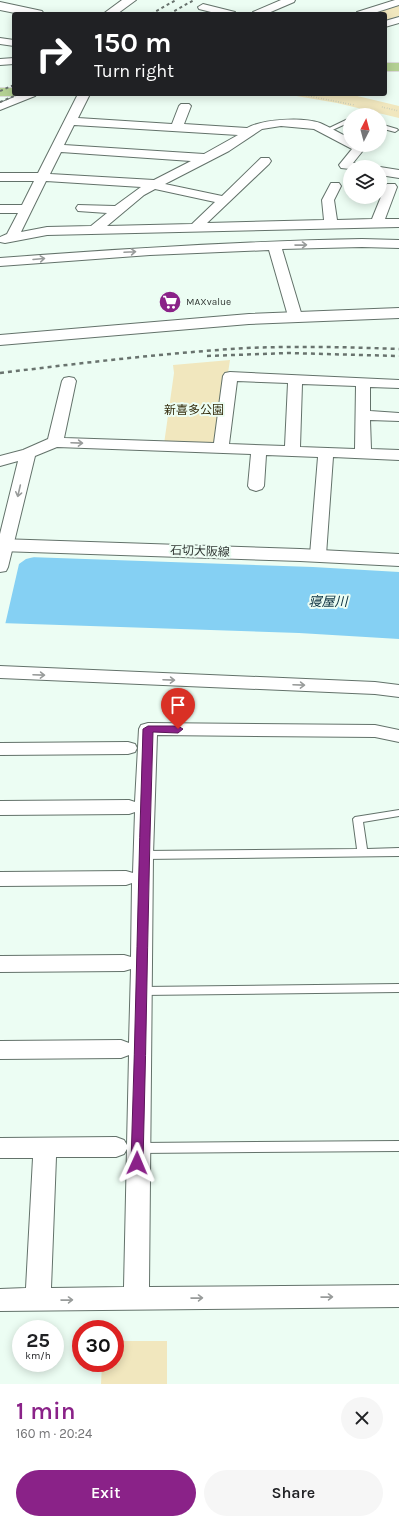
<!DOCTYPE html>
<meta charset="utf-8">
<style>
body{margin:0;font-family:Karla,"Noto Sans JP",sans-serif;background:#f6f6f6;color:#202124;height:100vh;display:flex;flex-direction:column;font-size:15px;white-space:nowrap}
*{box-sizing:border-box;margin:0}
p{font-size:13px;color:#757577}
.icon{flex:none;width:22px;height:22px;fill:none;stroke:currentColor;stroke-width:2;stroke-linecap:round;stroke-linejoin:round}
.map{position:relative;height:1384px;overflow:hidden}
.details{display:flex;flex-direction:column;background:#fff;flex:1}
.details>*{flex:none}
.top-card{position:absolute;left:12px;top:12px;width:375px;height:84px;border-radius:4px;box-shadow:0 2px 10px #0003;background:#202124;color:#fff;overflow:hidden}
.needle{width:26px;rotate:6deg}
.tools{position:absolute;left:343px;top:108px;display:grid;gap:8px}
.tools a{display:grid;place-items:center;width:44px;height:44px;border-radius:50%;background:#fff;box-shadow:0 2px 10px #0003;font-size:20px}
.speed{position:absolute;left:12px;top:1320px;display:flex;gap:8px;font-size:20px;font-weight:700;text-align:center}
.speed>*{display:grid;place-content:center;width:52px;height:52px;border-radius:50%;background:#fff;box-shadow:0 2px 10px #0003;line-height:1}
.speed small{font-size:10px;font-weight:400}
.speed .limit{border:6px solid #d22;background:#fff;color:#111}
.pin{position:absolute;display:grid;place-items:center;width:34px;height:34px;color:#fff;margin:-41px -17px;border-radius:50% 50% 50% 0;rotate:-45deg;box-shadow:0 0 4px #0007}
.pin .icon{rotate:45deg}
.me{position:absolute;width:44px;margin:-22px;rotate:1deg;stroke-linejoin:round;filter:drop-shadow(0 0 3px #0008)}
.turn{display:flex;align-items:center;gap:14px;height:84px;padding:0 16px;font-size:18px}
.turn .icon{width:52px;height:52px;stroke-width:2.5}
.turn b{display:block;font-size:28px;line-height:34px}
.round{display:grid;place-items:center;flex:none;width:42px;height:42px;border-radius:21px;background:#f6f6f6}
.head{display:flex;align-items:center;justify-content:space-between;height:68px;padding:0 16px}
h1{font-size:24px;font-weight:600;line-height:30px;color:#8a2288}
.action{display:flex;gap:8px;margin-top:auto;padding:8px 16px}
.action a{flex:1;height:46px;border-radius:24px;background:#8a2288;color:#fff;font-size:16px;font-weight:600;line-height:46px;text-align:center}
.action a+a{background:#f6f6f6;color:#202124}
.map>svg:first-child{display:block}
</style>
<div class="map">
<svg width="399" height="1384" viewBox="0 0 399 1384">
<rect width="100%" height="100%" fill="#ecfdf3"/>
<g fill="#f1e7be">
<polygon points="399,3 399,16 385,21 385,14 367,14"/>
<polygon points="285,94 349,94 399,106 399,118 337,103"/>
<polygon points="230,360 228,373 225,373 216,441 208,445 164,444 174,373 173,365"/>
<polygon points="115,1341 167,1341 167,1384 101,1384 102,1363 115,1363"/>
</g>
<polygon fill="#85d0f3" points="0,556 313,567 399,572 399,639 299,633 0,623"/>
<polygon fill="#ecfdf3" points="0,554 38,556 26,559 19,564 5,625 0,625"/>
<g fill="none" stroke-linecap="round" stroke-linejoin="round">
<g stroke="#63726a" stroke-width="2">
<g id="service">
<polygon points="368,110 373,111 366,115 358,115"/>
<polygon points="350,118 350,122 328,132 323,131"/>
<polygon points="380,124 397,129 398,130 395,132 380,128"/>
<polygon points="399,810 399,816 363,822 367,849 399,848 399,856 143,859 139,858 138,855 139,852 143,851 357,849 353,819 355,817"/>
<polygon points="399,984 399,992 142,995 138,994 137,991 138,988 142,987"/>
<polygon points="399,1141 399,1151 139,1153 135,1151 133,1148 135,1145 139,1143"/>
</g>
</g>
<g stroke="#63726a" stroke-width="2">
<g id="minor">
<polygon points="281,0 295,0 294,2 266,14 252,14 253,12"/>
<polygon points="395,0 399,0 399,5 371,14 356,14 357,12"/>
<polygon points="203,4 235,12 236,14 219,14 199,9 198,7"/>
<polygon points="399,17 399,23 385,27 385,21"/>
<polygon points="0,38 14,40 14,46 0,44"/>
<polygon points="14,58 14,64 0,65 0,59"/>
<polygon points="21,94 37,94 35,96 0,110 0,103"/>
<path d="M78,94H90L78,118L172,124L179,106L181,104H189L191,106L184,124L247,128C263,119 302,117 320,123C330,127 340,134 350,138V145H362L365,148L353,163L362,164L364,167H350V169L341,168L339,165L352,149L314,129L281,126L262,129L229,151L165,184L222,196L261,158H269L271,161L269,164L207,223L324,220L322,200L331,183H339L341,186L334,200L337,220L372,219L385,187L387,184H395L397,187L385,219H399V227L47,235L5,243L0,242V237L7,234L18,213H0V205H22L34,181H0V173H38ZM74,125L238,135L204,154L64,145ZM61,152L191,161L154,180L50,174ZM46,181L141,187L115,206L78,205L76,208L78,211L107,213L91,226L47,227L21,232ZM155,189L215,202L192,224L107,226L144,195Z"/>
<polygon points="380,167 399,170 399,178 380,175"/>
<path d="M362,239L399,240V248L362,247L282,249L302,316L300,319L295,320L290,319L288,316L269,250L150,255L0,266V258C120,249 241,241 362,239Z"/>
<path d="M230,372L399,380V388L370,387V411L399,413V421L370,420L371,449L399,450V460L333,457L326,555L324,558L318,560L312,558L310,555L318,457L266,455L264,486L262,489L256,491L250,489L248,486L251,454L57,447L35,456L8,567L6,571L0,572V534L18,461L0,466V456L23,450L48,439L62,381L64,378L69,377L74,378L76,381L64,438L214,443L223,376L225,373ZM237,381L288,383L285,446L229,444ZM302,384L356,386L355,449L300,447Z"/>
<polygon points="0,666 375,682 399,685 399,697 375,694 0,678"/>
<path d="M148,723L375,725L399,730V742L375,737L157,735L153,855L149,1287L399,1285V1307L0,1311V1289L26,1288L33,1158H0V1138L116,1137L124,1140L127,1145L129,1055L121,1058L0,1059V1041L121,1040L129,1043L131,969L124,971L0,972V956L124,955L131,957L132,883L126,885L0,886V872L126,871L133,873L135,812L129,814L0,815V801L129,800L135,802L139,729L141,725ZM127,1149L124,1287L51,1288L56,1157H116L124,1154Z"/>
<polygon points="128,742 135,744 137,748 135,752 128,754 0,755 0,743"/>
</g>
</g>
<g stroke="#63726a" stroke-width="2">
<g id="tertiary">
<polygon points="122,0 136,0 117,14 103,14"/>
<polygon points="0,2 42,11 44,14 20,14 0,10"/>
<polygon points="399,308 399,318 249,324 0,345 0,335 249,314"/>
</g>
</g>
<g stroke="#63726a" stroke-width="2">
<polygon id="secondary" points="0,539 300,549 399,554 399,566 300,561 0,551"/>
</g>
<g stroke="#dadbda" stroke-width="2">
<g id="trunk">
<rect x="385" y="63" width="14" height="8"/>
<polygon points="0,88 14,88 14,94 19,94 14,96 0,96"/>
</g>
</g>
<g stroke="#b0beb6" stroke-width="1.5" stroke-dasharray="0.5 2" stroke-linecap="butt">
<polyline points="299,94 354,105"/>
<polyline points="382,107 399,111"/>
</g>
<use href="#service" fill="#fff" fill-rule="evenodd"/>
<use href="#minor" fill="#fff" fill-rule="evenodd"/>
<use href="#tertiary" fill="#fff" fill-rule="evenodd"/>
<use href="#secondary" fill="#fff" fill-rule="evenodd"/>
<use href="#trunk" fill="#b3d093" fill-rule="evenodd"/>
<g stroke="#69736e" stroke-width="2" stroke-dasharray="3 3" stroke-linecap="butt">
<polyline points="151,14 176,0"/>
<polyline points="169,14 194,0"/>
<polyline points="0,91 14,85"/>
<polyline points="0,102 19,94"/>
</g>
<g stroke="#69736e" stroke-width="2.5" stroke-dasharray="4 4" stroke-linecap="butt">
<polyline points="207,356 288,353 399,356"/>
<path d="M0,373C82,363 165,353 247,348C298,346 348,347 399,349"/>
</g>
</g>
<defs><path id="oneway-shaft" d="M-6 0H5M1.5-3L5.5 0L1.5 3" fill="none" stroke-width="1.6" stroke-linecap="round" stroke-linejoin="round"/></defs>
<g stroke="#989b9a">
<use href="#oneway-shaft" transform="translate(301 245) rotate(-1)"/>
<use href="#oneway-shaft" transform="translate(130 252) rotate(-3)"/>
<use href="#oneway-shaft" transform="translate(39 259) rotate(-5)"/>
<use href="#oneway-shaft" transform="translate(77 443) rotate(2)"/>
<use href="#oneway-shaft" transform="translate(19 491) rotate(103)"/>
<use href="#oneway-shaft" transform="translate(39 675) rotate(2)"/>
<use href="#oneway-shaft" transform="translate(169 680) rotate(2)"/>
<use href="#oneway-shaft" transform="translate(299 685) rotate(2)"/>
<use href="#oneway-shaft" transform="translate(327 1297) rotate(-1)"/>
<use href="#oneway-shaft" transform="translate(197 1298) rotate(-1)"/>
<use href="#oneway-shaft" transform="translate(67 1300) rotate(-1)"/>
</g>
<path fill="#8a2288" stroke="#5a1658" d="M148,726H178L183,729L178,733L153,732C148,876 147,1020 143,1163L141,1167L137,1168L133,1167L131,1163C136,1019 138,874 143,729Z"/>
<defs>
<g id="supermarket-disc" transform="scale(1.15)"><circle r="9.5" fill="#8a2288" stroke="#ecfdf3"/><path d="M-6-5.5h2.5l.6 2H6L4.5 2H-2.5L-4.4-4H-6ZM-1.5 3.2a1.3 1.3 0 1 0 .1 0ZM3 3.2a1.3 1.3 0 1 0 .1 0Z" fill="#fff"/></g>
</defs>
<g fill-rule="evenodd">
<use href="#supermarket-disc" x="170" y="302"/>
</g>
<g text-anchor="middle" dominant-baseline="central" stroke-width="4" stroke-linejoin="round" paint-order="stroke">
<g font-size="10" fill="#313734" stroke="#ecfdf3" text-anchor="start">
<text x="186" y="302">MAXvalue</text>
</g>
<g font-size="12" fill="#373011" stroke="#ecfdf3">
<text x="194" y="410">新喜多公園</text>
</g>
<g font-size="12" fill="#313734" stroke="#ecfdf3">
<text transform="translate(200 551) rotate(2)">石切大阪線</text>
</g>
<g font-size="13" font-style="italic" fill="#092e3c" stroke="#ecfdf3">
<text x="328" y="601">寝屋川</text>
</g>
</g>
</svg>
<div class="tools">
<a><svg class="needle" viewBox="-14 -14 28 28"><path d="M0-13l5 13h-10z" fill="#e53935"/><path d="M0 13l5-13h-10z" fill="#757577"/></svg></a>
<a><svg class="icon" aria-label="layers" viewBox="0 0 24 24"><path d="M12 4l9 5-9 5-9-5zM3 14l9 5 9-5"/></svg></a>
</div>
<div class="speed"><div>25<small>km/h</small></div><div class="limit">30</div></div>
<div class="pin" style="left:178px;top:729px;background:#d93025"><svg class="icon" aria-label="arrive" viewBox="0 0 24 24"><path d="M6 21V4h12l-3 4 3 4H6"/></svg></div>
<svg class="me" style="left:137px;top:1163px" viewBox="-20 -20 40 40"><path d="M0-17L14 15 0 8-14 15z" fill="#8a2288" stroke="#fff" stroke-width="4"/></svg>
<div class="top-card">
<div class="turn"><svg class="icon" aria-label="right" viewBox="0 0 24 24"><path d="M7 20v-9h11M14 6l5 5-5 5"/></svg><div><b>150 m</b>Turn right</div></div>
</div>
</div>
<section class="details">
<div class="head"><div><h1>1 min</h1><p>160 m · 20:24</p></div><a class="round"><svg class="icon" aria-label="close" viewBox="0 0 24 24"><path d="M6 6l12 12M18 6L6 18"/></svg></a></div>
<div class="action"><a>Exit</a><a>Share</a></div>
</section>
